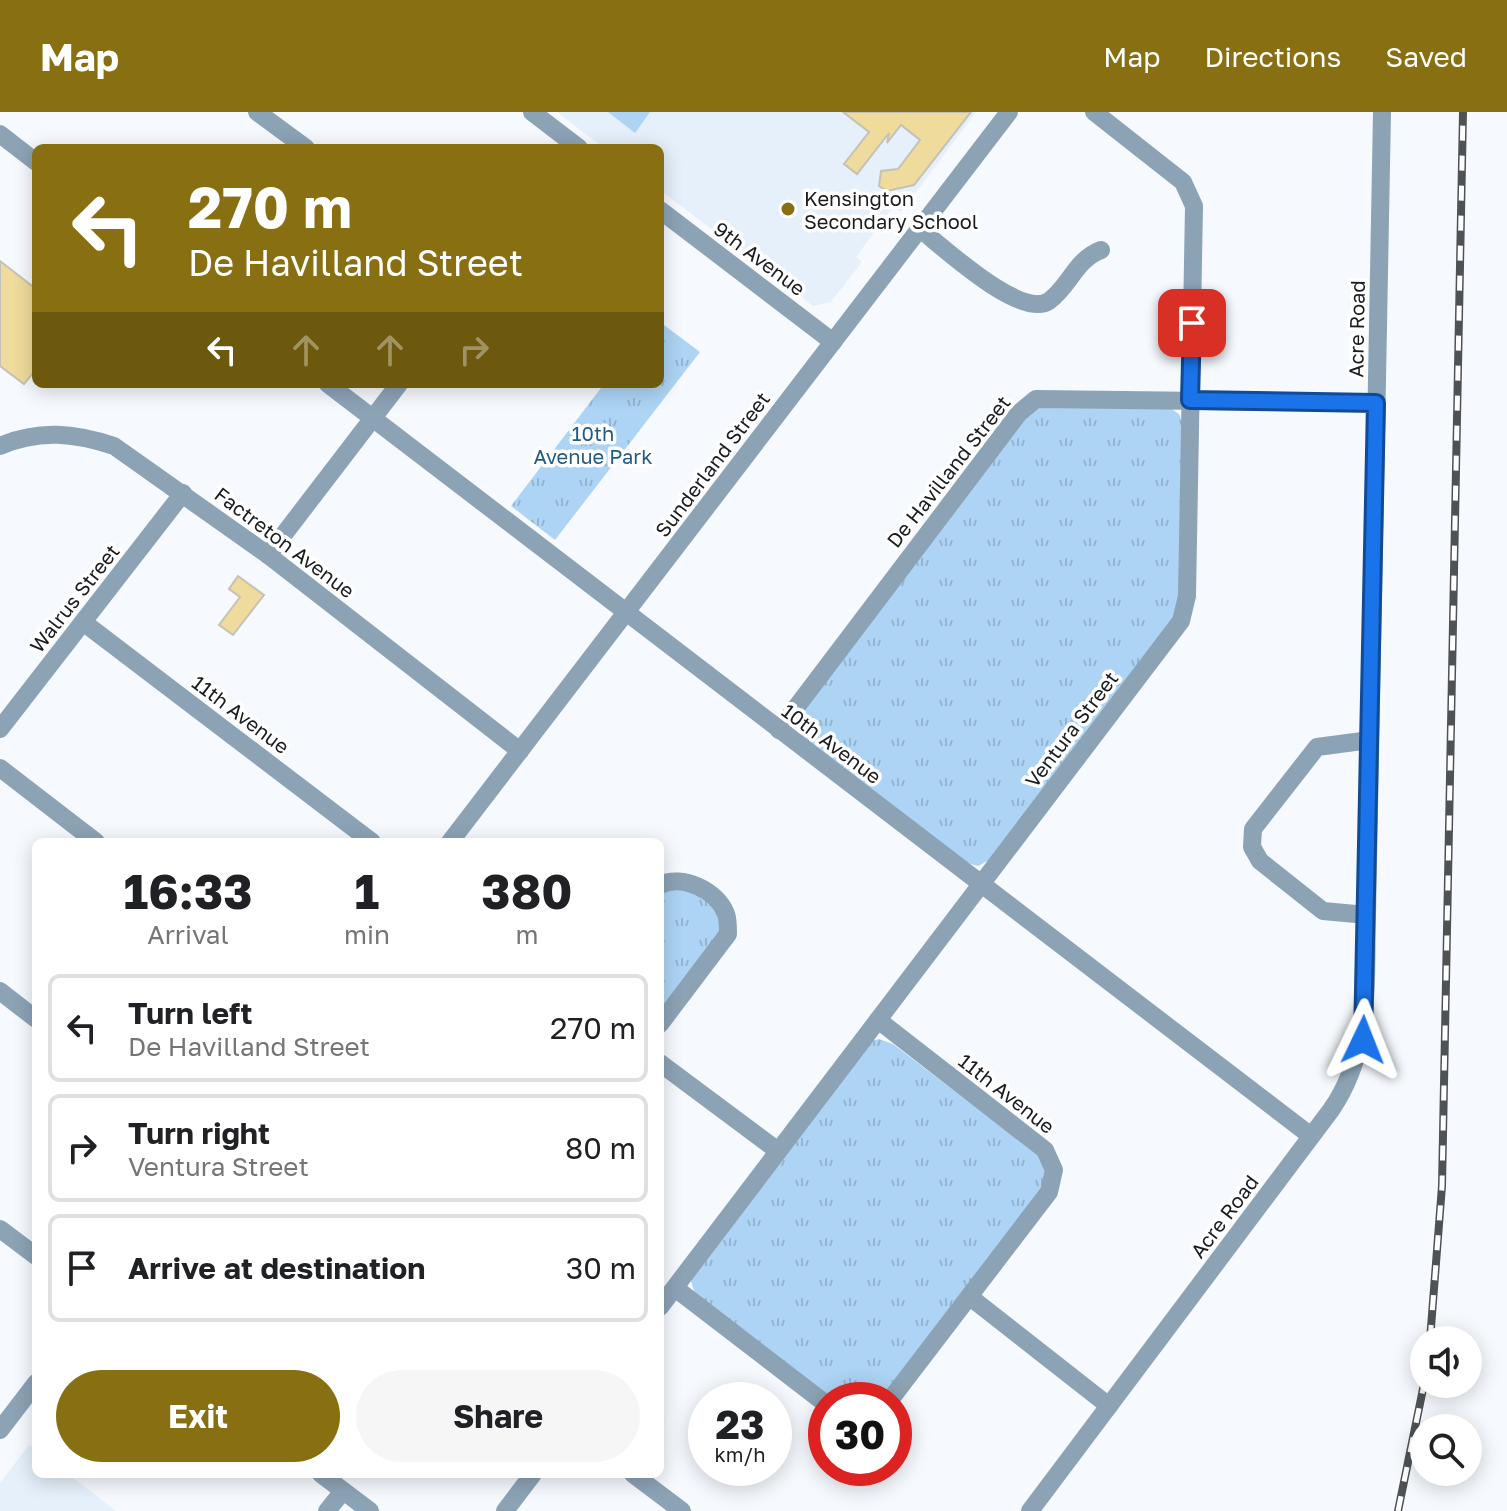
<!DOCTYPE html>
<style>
body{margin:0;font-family:"Golos Text",sans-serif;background:#f6f6f6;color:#202124;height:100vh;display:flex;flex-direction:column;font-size:30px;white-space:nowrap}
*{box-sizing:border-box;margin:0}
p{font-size:26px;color:#757577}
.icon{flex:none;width:44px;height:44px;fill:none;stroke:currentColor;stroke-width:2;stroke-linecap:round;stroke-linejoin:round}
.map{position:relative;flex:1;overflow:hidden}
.side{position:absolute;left:32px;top:726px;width:632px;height:640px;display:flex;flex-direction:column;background:#fff;border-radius:12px;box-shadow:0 4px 20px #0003}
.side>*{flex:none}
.hud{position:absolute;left:32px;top:32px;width:632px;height:244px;border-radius:12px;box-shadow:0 4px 20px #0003;background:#887012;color:#fff;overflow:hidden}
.tools{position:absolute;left:1410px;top:1214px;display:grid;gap:16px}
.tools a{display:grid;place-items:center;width:72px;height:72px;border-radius:50%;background:#fff;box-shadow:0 4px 20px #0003;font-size:40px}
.speed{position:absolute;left:688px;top:1270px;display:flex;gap:16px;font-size:40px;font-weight:700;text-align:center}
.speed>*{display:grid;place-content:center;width:104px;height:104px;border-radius:50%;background:#fff;box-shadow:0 4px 20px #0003;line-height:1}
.speed small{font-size:20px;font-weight:400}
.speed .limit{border:12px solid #d22;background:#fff;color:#111}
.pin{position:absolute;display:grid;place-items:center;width:68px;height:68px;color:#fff;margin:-34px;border-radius:16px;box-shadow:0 4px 12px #0006}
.me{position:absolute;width:88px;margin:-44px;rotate:2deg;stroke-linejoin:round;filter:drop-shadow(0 0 6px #0008)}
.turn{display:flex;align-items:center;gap:28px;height:168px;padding:0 24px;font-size:36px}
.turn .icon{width:104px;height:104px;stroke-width:2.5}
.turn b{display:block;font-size:56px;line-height:68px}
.lanes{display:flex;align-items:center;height:76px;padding:0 24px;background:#0003;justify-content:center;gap:40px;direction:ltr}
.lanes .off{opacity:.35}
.eta{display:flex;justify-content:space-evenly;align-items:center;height:136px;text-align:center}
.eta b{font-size:48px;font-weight:700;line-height:56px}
.button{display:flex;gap:16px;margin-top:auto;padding:16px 24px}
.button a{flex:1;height:92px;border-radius:48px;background:#887012;color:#fff;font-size:32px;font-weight:700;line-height:92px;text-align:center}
.button a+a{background:#f6f6f6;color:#202124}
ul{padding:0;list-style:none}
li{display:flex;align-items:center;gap:24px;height:108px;margin:0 16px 12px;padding:0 8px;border:4px solid #e0e0e0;border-radius:12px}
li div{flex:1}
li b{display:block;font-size:30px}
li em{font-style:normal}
header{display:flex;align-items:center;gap:48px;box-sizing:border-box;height:112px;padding:0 40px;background:#887012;color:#fff}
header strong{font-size:38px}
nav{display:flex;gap:44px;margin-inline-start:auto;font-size:28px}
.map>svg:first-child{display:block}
</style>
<header>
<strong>Map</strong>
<nav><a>Map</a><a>Directions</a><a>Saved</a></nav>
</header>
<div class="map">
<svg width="1507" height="1399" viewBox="0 0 1507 1399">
<defs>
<pattern id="park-tufts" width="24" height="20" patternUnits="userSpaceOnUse" patternTransform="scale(2)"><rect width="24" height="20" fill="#add4f4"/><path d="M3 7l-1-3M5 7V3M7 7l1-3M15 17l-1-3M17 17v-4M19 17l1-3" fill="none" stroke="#94b5d1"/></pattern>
</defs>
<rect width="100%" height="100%" fill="#f6fafe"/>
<g fill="#e5f0fa">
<polygon points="557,0 976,0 901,100 893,95 856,145 862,150 831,190 813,194 660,78 660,36 604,36"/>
<polygon points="29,1333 36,1338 36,1362 68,1362 116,1399 0,1399 0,1371"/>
</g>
<g fill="url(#park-tufts)">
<polygon points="660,210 700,240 555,428 511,394 604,272 660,272"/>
<polygon points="1040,292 1166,293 1179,302 1184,314 1179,489 1177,501 991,747 978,754 964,750 804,628 797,614 801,598 1024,307"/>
<polygon points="660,773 705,780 728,822 660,912"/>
<polygon points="879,927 893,932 1041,1045 1046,1051 1044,1074 881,1288 832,1288 695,1182 690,1166 872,929"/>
</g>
<polygon fill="#add4f4" points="608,0 650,0 635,21"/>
<g fill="#efdc9c" stroke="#c4c1b8" stroke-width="2">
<polygon points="843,0 971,0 914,73 887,79 879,74 881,59 898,57 920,28 901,13 887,31 889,21 857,62 844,52 869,20"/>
<polygon points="0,149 36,177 36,257 24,272 0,254"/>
<polygon points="238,464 264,483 233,523 219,513 240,485 229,477"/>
</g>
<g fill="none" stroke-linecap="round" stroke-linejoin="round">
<g stroke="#8ca3b6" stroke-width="18">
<polyline points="257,0 306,36"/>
<polyline points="532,0 579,36"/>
<polyline points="0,22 36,50"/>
<polyline points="660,98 833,230"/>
<path d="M920,117C943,135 1021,208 1049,189C1070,174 1075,148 1101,138"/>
<polyline points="328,272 1311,1024"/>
<path d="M0,334C39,317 75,321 114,334L268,443L520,639"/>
<polyline points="268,443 399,272"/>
<polyline points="83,510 372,730"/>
<polyline points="0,617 183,381"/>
<polyline points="779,618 1019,301 1036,287 1376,291"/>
<polyline points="0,656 96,730"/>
<polyline points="450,730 1009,0"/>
<path d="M660,773C682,762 717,778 726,802C728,807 728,816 728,822L660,912"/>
<polyline points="1367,803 1323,799 1260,749 1252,735 1253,717 1317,635 1370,628"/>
<polyline points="0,879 36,907"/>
<polyline points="878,908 1045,1038 1054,1058 1049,1080 890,1288"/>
<polyline points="660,951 778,1039"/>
<polyline points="0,1117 36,1144"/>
<polyline points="675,1176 826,1292"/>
<polyline points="970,1185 1109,1294"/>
<polyline points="660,1195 1181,509 1187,484 1194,94 1183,70 1094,0"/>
<polyline points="0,1318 36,1271"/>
<polyline points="321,1362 370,1399"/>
<polyline points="633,1362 682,1399"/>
<polyline points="327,1399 343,1379"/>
<polyline points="505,1399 533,1362"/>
<path d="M1030,1399L1331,998C1372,939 1365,872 1367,803L1382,0"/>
</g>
<g stroke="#4f5255" stroke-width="8">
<g id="rail">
<polyline points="1430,1228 1442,1074 1463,0"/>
<polyline points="1398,1399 1424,1272"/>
</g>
</g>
<use href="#rail" stroke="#fff" stroke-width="5" stroke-dasharray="15" stroke-linecap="butt"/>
</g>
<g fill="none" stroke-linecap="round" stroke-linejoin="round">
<g stroke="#114b97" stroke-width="20">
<polyline id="route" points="1192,211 1190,288 1376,291 1363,928"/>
</g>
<use href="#route" stroke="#1a73e8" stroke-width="14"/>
</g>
<circle fill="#887012" stroke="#fff" stroke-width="3" cx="788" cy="97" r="8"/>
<g text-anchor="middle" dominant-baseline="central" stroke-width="7" stroke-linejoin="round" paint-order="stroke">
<g font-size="20" fill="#1a1c1f" stroke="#fff" text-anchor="start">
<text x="804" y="86">Kensington<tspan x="804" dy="23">Secondary School</tspan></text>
</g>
<g font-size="20" fill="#1a1c1f" stroke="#fff">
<text transform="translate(760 146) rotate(37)">9th Avenue</text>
<text transform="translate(1356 217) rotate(-89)">Acre Road</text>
<text transform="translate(712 352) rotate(-53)">Sunderland Street</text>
<text transform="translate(948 359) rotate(-52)">De Havilland Street</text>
<text transform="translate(285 430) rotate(37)">Factreton Avenue</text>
<text transform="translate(74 486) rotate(-52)">Walrus Street</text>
<text transform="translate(241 602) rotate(37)">11th Avenue</text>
<text transform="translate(1071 617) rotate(-53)">Ventura Street</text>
<text transform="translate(832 631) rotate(37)">10th Avenue</text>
<text transform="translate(1007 981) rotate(38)">11th Avenue</text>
<text transform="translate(1224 1104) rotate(-53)">Acre Road</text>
</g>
<g font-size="20" fill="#205c85" stroke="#fff">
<text x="593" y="321">10th<tspan x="593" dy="23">Avenue Park</tspan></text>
</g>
</g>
</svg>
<div class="tools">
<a><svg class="icon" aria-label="sound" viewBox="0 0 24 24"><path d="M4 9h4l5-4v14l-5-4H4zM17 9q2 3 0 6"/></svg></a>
<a><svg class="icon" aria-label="search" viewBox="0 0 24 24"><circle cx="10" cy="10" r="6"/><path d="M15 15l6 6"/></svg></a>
</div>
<div class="speed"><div>23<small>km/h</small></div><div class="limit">30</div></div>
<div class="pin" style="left:1192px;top:211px;background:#d93025"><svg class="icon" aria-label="arrive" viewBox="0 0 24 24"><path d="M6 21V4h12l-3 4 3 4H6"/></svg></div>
<svg class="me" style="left:1363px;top:928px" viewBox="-20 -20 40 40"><path d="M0-17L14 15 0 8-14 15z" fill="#1a73e8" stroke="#fff" stroke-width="4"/></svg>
<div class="hud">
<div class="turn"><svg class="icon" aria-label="left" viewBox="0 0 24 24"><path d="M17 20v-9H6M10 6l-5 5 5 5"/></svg><div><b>270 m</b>De Havilland Street</div></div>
<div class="lanes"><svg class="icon" aria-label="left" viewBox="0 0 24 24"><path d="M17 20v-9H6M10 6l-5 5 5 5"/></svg><svg class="icon off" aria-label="ahead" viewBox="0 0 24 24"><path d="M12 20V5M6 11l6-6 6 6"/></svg><svg class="icon off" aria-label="ahead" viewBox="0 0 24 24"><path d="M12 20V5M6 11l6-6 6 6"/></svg><svg class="icon off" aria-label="right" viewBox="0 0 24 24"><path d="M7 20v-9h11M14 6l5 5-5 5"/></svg></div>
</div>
<section class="side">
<div class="eta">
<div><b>16:33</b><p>Arrival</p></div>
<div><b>1</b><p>min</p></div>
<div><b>380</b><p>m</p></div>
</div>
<ul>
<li><svg class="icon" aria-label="left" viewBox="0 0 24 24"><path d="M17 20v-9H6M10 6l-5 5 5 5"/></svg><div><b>Turn left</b><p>De Havilland Street</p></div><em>270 m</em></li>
<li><svg class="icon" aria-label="right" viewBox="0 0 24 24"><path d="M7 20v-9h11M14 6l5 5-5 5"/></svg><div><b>Turn right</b><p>Ventura Street</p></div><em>80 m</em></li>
<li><svg class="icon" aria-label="arrive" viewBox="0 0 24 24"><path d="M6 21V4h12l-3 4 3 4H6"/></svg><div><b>Arrive at destination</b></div><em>30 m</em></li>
</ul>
<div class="button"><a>Exit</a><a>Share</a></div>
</section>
</div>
